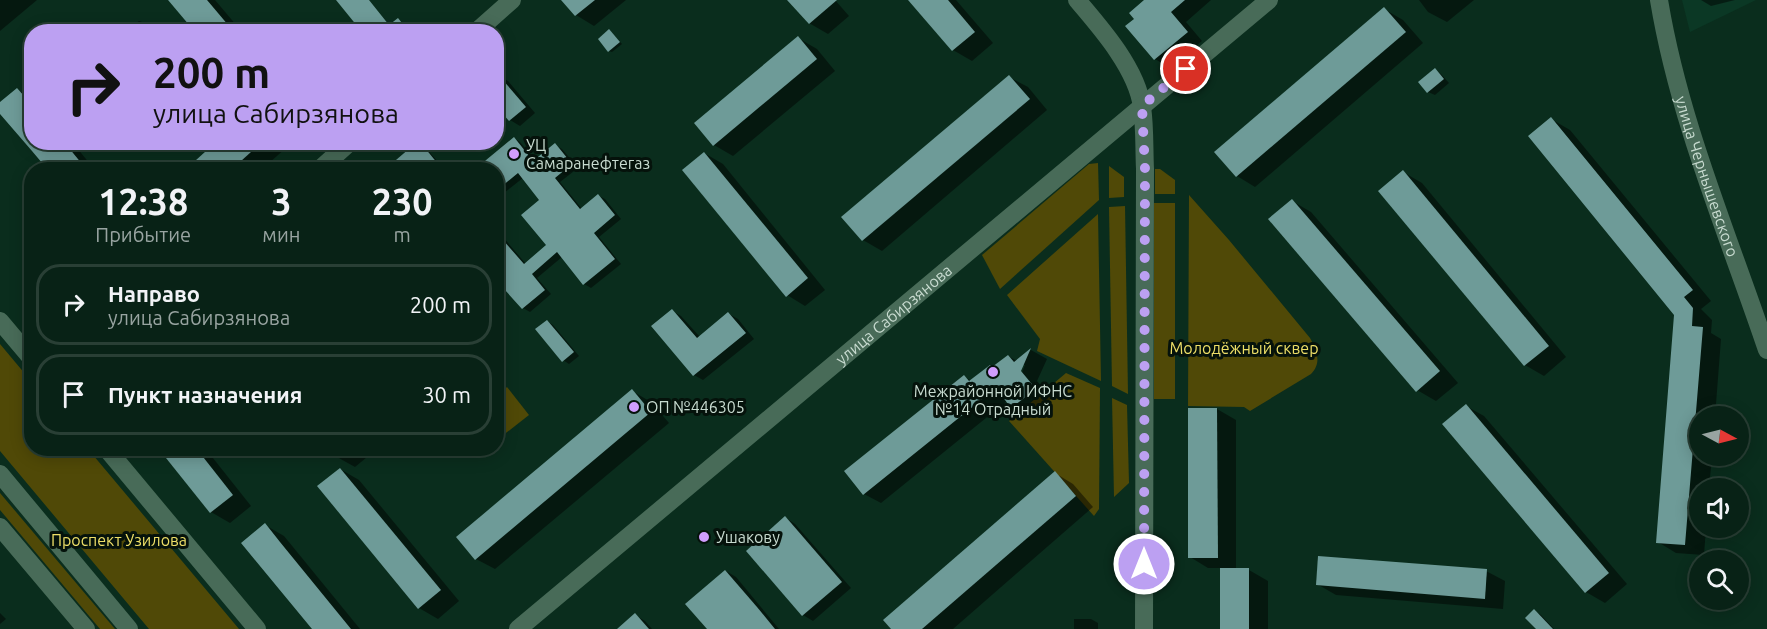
<!DOCTYPE html>
<html lang="ru">
<meta charset="utf-8">
<style>
body{margin:0;font-family:Ubuntu,sans-serif;background:#112a1f;color:#f1f3f6;height:100vh;display:flex;flex-direction:column;font-size:22px;white-space:nowrap}
*{box-sizing:border-box;margin:0}
p{font-size:20px;color:#98a4a1}
.icon{flex:none;width:33px;height:33px;fill:none;stroke:currentColor;stroke-width:2;stroke-linecap:round;stroke-linejoin:round}
.map{position:relative;flex:1;overflow:hidden}
.panel{position:absolute;left:24px;top:162px;width:480px;height:294px;display:flex;flex-direction:column;background:#082216;border-radius:24px;box-shadow:0 3px 15px #0003,0 0 0 2px #293f35}
.panel>*{flex:none}
.guide{position:absolute;left:24px;top:24px;width:480px;height:126px;border-radius:24px;box-shadow:0 3px 15px #0003,0 0 0 2px #293f35;background:#bca0f2;color:#111;overflow:hidden}
.needle{width:39px;rotate:97deg}
.tools{position:absolute;left:1689px;top:406px;display:grid;gap:12px}
.tools a{display:grid;place-items:center;width:60px;height:60px;border-radius:50%;background:#082216;box-shadow:0 3px 15px #0003,0 0 0 2px #293f35;font-size:30px}
.pin{position:absolute;display:grid;place-items:center;width:51px;height:51px;color:#fff;margin:-26px;border:3px solid #fff;border-radius:50%;box-shadow:0 2px 6px #0007}
.me{position:absolute;width:66px;margin:-33px;rotate:0deg;stroke-linejoin:round;filter:drop-shadow(0 0 4px #0008)}
.turn{display:flex;align-items:center;gap:21px;height:126px;padding:0 30px;font-size:27px}
.turn .icon{width:78px;height:78px;stroke-width:2.5}
.turn b{display:block;font-size:42px;line-height:51px}
.eta{display:flex;justify-content:space-evenly;align-items:center;height:102px;text-align:center}
.eta b{font-size:36px;font-weight:700;line-height:42px}
ul{padding:0;list-style:none}
li{display:flex;align-items:center;gap:18px;height:81px;margin:0 12px 9px;padding:0 18px;border:3px solid #293f35;border-radius:24px}
li div{flex:1}
li b{display:block;font-size:22px}
li em{font-style:normal}
.map>svg:first-child{display:block}
</style>
<div class="map">
<svg width="1767" height="629" viewBox="0 0 1767 629">
<rect width="100%" height="100%" fill="#0a2d1d"/>
<polygon fill="#0b3825" points="1682,0 1756,0 1690,32"/>
<g fill="#504907">
<polygon points="1098,163 1099,200 1000,289 982,255 1089,164"/>
<polygon points="1109,166 1124,177 1124,197 1109,198"/>
<polygon points="1155,169 1160,169 1175,180 1175,194 1155,194"/>
<path d="M1189,195L1229,240L1310,338C1317,351 1322,363 1311,374L1250,411L1244,407L1188,406Z"/>
<rect x="1154" y="203" width="21" height="196"/>
<polygon points="1125,206 1128,394 1112,386 1109,207"/>
<polygon points="1098,214 1101,381 1037,351 1040,339 1007,295"/>
<polygon points="0,344 31,381 32,448 88,449 239,629 149,629 0,451"/>
<polygon points="1066,373 1100,388 1099,509 1094,516 1009,421"/>
<polygon points="507,387 529,415 497,440 497,396"/>
<polygon points="1112,398 1127,405 1129,483 1114,497"/>
<polygon points="0,493 115,629 100,629 0,510"/>
</g>
<g fill="#0007" fill-rule="evenodd">
<polygon points="0,0 37,0 0,31"/>
<polygon points="170,0 215,0 242,32 197,32"/>
<polygon points="563,0 626,0 594,26 576,15"/>
<polygon points="789,0 835,0 849,16 828,34 809,23"/>
<polygon points="910,0 956,0 993,43 972,61 953,50"/>
<polygon points="1146,0 1211,0 1186,22 1202,41 1170,68 1155,59 1136,19"/>
<polygon points="1419,0 1474,0 1447,22 1428,12"/>
<polygon points="1701,0 1735,0 1711,6"/>
<polygon points="1384,9 1403,20 1423,43 1255,187 1237,176"/>
<polygon points="139,21 142,22 148,32 134,32 131,27"/>
<polygon points="610,31 622,44 612,52 609,51"/>
<polygon points="798,38 817,49 835,71 733,156 714,145"/>
<polygon points="1435,70 1441,74 1449,83 1435,95 1428,92"/>
<polygon points="498,75 508,81 535,113 520,126 510,120 504,113 496,119"/>
<polygon points="1009,77 1028,87 1047,110 882,251 863,240 843,217"/>
<polygon points="17,90 32,98 32,142 72,142 95,170 50,170 0,111 0,104"/>
<polygon points="1551,119 1570,130 1711,301 1701,309 1712,320 1711,333 1721,339 1715,417 1700,417 1700,456 1712,456 1709,489 1700,489 1700,528 1706,528 1704,555 1676,553 1658,542 1676,314"/>
<polygon points="514,138 520,142 536,161 555,145 562,149 578,168 560,182 582,209 599,196 605,199 621,219 599,237 621,264 591,288 584,284 562,257 537,278 551,294 530,312 523,308 505,287 496,274 496,229 526,264 548,246 541,200 523,178 504,193 498,190"/>
<polygon points="218,142 281,142 286,148 261,170 187,170"/>
<polygon points="419,143 425,147 445,170 406,170"/>
<polygon points="704,153 723,164 825,290 805,306 787,295"/>
<polygon points="1403,172 1422,183 1566,357 1544,376 1525,365"/>
<polygon points="1292,201 1311,212 1458,383 1436,401 1417,390"/>
<polygon points="672,311 681,316 700,337 729,314 738,319 754,339 703,380 694,375"/>
<polygon points="547,321 553,325 579,356 569,364 563,360"/>
<path d="M1031,350L1047,359L1037,381L1051,399L1029,417L1012,407L1007,401L881,503L864,494L964,377L972,381L1008,356L1017,361ZM1022,365H1025L1020,378Z"/>
<polygon points="632,391 651,402 669,423 495,569 476,559"/>
<polygon points="1466,406 1484,416 1627,584 1605,603 1586,592"/>
<polygon points="1189,409 1217,409 1236,420 1236,570 1249,570 1268,581 1268,629 1221,629 1221,568 1208,568 1190,557"/>
<polygon points="160,448 205,448 251,506 230,523 211,512"/>
<polygon points="330,448 378,448 355,467 337,457"/>
<polygon points="340,469 359,480 459,601 438,619 419,608"/>
<polygon points="1055,473 1073,484 1093,507 953,629 893,629"/>
<polygon points="786,518 795,524 851,588 813,621 803,615 748,551"/>
<polygon points="265,525 284,536 360,629 314,629"/>
<polygon points="726,571 736,577 779,629 709,629"/>
<polygon points="1486,571 1505,581 1503,609 1336,595 1317,584"/>
<polygon points="1535,611 1541,615 1554,629 1538,629"/>
<polygon points="0,613 6,619 0,624"/>
<polygon points="635,615 645,621 652,629 619,629"/>
<polygon points="1074,619 1091,619 1098,623 1098,629 1074,629"/>
</g>
<g fill="#6e9b98">
<polygon points="168,0 207,0 234,32 195,32"/>
<polygon points="336,0 369,0 389,25 398,18 409,32 362,32"/>
<polygon points="561,0 595,0 575,16"/>
<polygon points="787,0 837,0 809,24"/>
<polygon points="908,0 948,0 975,32 952,51"/>
<polygon points="1144,0 1185,0 1171,12 1188,32 1154,60 1125,26 1134,19 1129,13"/>
<polygon points="1384,7 1406,32 1236,177 1214,152"/>
<polygon points="609,29 620,42 608,52 598,39"/>
<polygon points="798,36 817,59 713,146 694,123"/>
<polygon points="1435,68 1444,79 1427,93 1418,82"/>
<polygon points="496,72 526,107 509,121 496,106"/>
<polygon points="1009,75 1030,99 862,241 841,217"/>
<polygon points="17,88 32,105 32,142 64,142 87,170 48,170 32,151 0,114 0,102"/>
<polygon points="1551,117 1693,290 1684,297 1693,308 1692,326 1703,327 1685,545 1656,543 1674,315 1528,136"/>
<polygon points="514,137 533,161 555,143 572,164 555,178 580,209 598,194 615,215 594,233 615,259 583,285 557,252 532,274 545,290 522,309 496,280 496,232 524,264 546,245 521,215 539,200 518,173 496,191 496,170 474,170"/>
<polygon points="216,142 262,142 231,170 185,170"/>
<polygon points="417,142 420,142 443,170 404,170 396,160"/>
<polygon points="704,152 808,278 786,297 682,170"/>
<polygon points="1403,170 1549,346 1524,366 1378,191"/>
<polygon points="1292,199 1440,371 1416,392 1268,219"/>
<polygon points="672,309 697,338 728,312 746,333 693,376 651,326"/>
<polygon points="547,320 574,352 562,362 535,329"/>
<polygon points="1031,348 1021,371 1036,389 1011,408 996,388 863,495 844,471 964,375 969,381 990,365 992,367 1008,355 1014,362"/>
<polygon points="632,389 651,412 475,560 456,537"/>
<polygon points="1466,404 1609,573 1585,593 1442,424"/>
<polygon points="1188,408 1217,408 1218,558 1188,558"/>
<polygon points="158,448 196,448 233,495 210,513"/>
<polygon points="340,468 441,590 418,609 317,486"/>
<polygon points="1055,471 1076,496 922,629 891,629 883,620"/>
<polygon points="785,516 842,582 802,616 746,551"/>
<polygon points="265,523 280,542 351,629 312,629 241,543"/>
<polygon points="1318,556 1487,569 1485,599 1316,585"/>
<rect x="1220" y="568" width="29" height="61"/>
<polygon points="725,570 757,607 775,629 707,629 685,604"/>
<polygon points="1534,609 1553,629 1536,629 1525,618"/>
<polygon points="635,613 649,629 617,629"/>
</g>
<g fill="none" stroke-linecap="round" stroke-linejoin="round">
<g stroke="#486b58" stroke-width="18">
<path d="M1077,0C1101,28 1137,69 1142,107C1145,127 1144,148 1145,169L1144,629"/>
<path id="s1" d="M1659,0C1679,121 1728,234 1767,350"/>
<polyline points="476,32 512,0"/>
<polyline points="319,170 350,142"/>
<polyline points="0,321 32,359"/>
<polyline points="106,448 257,629"/>
<polyline points="0,474 129,629"/>
<polyline points="0,527 86,629"/>
<path id="s2" d="M518,629L1269,0"/>
</g>
</g>
<g fill="none" stroke-linecap="round" stroke-linejoin="round">
<polyline stroke="#bca0f2" stroke-width="10" stroke-dasharray="0 18" points="1144,564 1145,169 1142,106 1186,69"/>
</g>
<g fill="#d19dfe" stroke="#05120b" stroke-width="2">
<circle cx="514" cy="154" r="6"/>
<circle cx="993" cy="372" r="6"/>
<circle cx="634" cy="407" r="6"/>
<circle cx="704" cy="537" r="6"/>
</g>
<g text-anchor="middle" dominant-baseline="central" stroke-width="6" stroke-linejoin="round" paint-order="stroke">
<g font-size="16" fill="#c8dbd0" stroke="#05120b" text-anchor="start">
<text x="526" y="145">УЦ<tspan x="526" dy="18">Самаранефтегаз</tspan></text>
<text x="993" y="391" text-anchor="middle">Межрайонной ИФНС<tspan x="993" dy="18">№14 Отрадный</tspan></text>
<text x="646" y="407">ОП №446305</text>
<text x="716" y="537">Ушакову</text>
</g>
<g font-size="16" fill="#c8dbd0" stroke="#05120b">
<text stroke="none"><textPath href="#s1" startOffset="183">улица Чернышевского</textPath></text>
<text stroke="none"><textPath href="#s2" startOffset="490">улица Сабирзянова</textPath></text>
</g>
<g font-size="16" fill="#eedf68" stroke="#05120b">
<text x="1244" y="348">Молодёжный сквер</text>
<text x="119" y="540">Проспект Узилова</text>
</g>
</g>
</svg>
<div class="tools">
<a><svg class="needle" viewBox="-14 -14 28 28"><path d="M0-13l5 13h-10z" fill="#e53935"/><path d="M0 13l5-13h-10z" fill="#98a4a1"/></svg></a>
<a><svg class="icon" aria-label="sound" viewBox="0 0 24 24"><path d="M4 9h4l5-4v14l-5-4H4zM17 9q2 3 0 6"/></svg></a>
<a><svg class="icon" aria-label="search" viewBox="0 0 24 24"><circle cx="10" cy="10" r="6"/><path d="M15 15l6 6"/></svg></a>
</div>
<div class="pin" style="left:1186px;top:69px;background:#d93025"><svg class="icon" aria-label="arrive" viewBox="0 0 24 24"><path d="M6 21V4h12l-3 4 3 4H6"/></svg></div>
<svg class="me" style="left:1144px;top:564px" viewBox="-20 -20 40 40"><circle r="17" fill="#bca0f2" stroke="#fff" stroke-width="3"/><path d="M0-11L8 9 0 5-8 9z" fill="#fff"/></svg>
<div class="guide">
<div class="turn"><svg class="icon" aria-label="right" viewBox="0 0 24 24"><path d="M7 20v-9h11M14 6l5 5-5 5"/></svg><div><b>200 m</b>улица Сабирзянова</div></div>
</div>
<section class="panel">
<div class="eta">
<div><b>12:38</b><p>Прибытие</p></div>
<div><b>3</b><p>мин</p></div>
<div><b>230</b><p>m</p></div>
</div>
<ul>
<li><svg class="icon" aria-label="right" viewBox="0 0 24 24"><path d="M7 20v-9h11M14 6l5 5-5 5"/></svg><div><b>Направо</b><p>улица Сабирзянова</p></div><em>200 m</em></li>
<li><svg class="icon" aria-label="arrive" viewBox="0 0 24 24"><path d="M6 21V4h12l-3 4 3 4H6"/></svg><div><b>Пункт назначения</b></div><em>30 m</em></li>
</ul>
</section>
</div>
